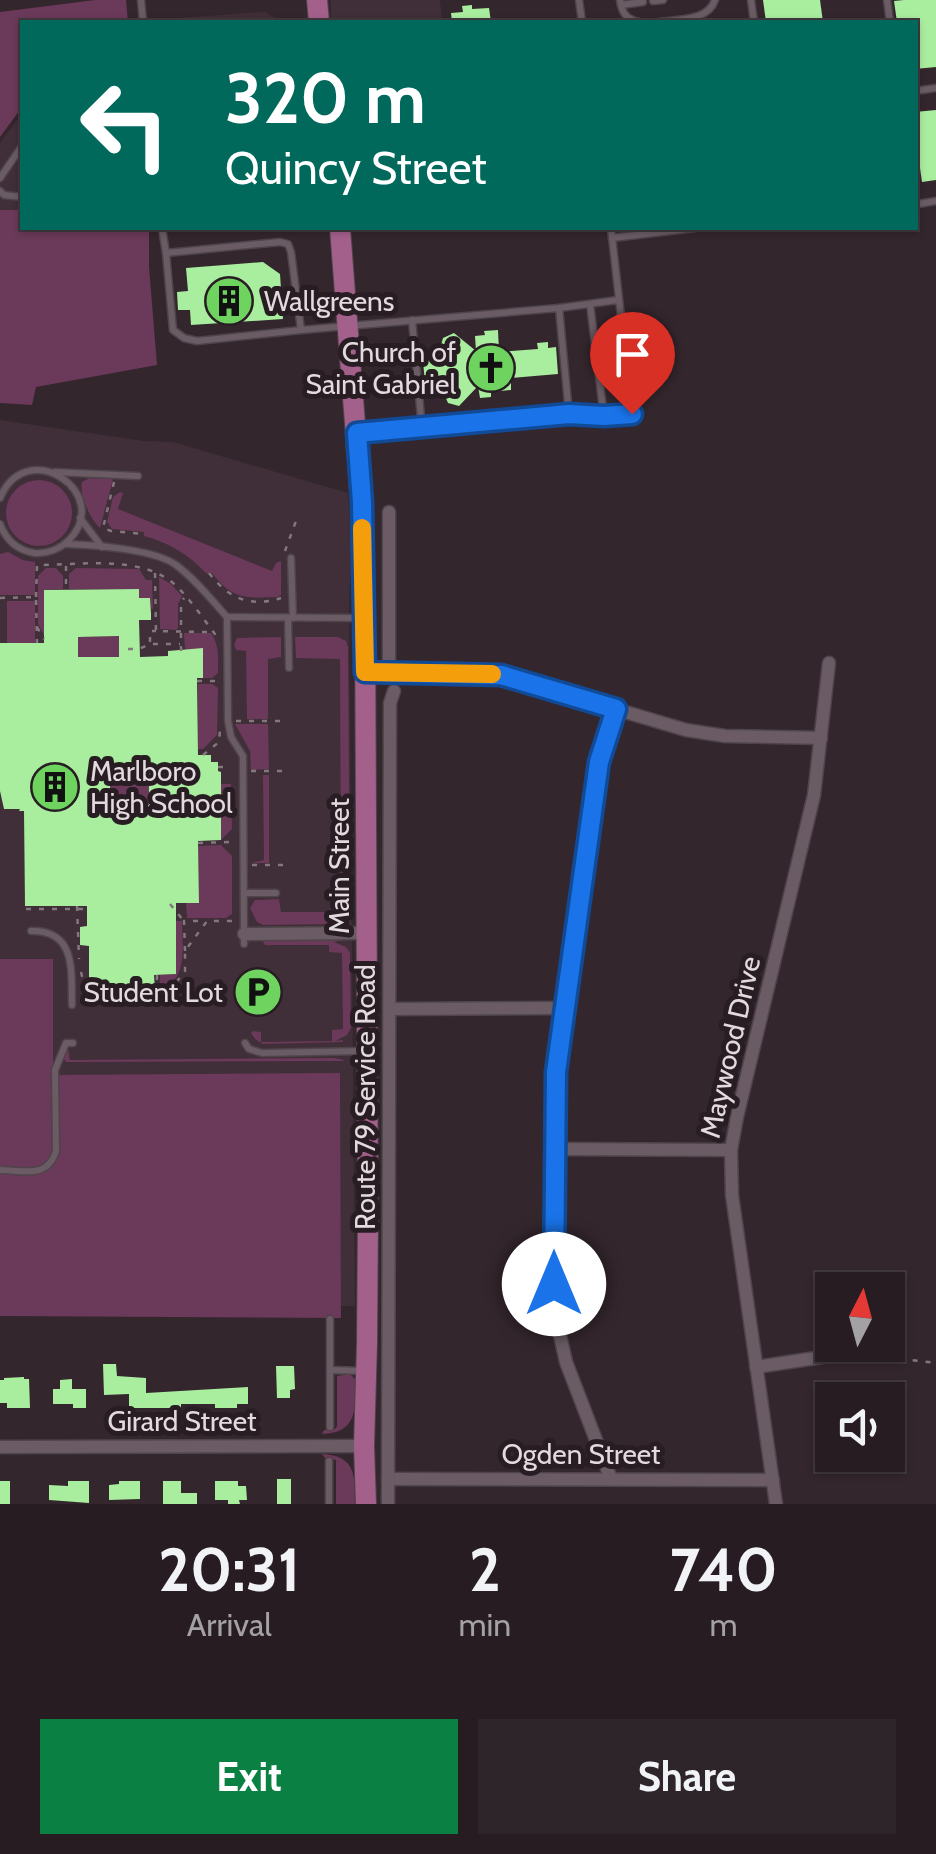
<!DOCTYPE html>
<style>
body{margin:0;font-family:Cabin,sans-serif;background:#2e252a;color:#f1f3f6;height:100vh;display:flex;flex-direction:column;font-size:38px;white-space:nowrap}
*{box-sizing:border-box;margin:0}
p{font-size:32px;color:#a4a1a5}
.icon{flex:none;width:55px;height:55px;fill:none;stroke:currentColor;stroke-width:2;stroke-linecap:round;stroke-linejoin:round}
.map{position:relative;height:1504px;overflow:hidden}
.drawer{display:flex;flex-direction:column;background:#261c22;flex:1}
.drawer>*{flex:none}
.hud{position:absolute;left:20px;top:20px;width:898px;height:210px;border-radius:0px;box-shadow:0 2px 8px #0004,0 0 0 2px #423a40;background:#00695c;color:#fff;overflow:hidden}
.needle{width:65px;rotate:6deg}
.tools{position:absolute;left:815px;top:1272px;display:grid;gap:20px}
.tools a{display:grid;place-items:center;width:90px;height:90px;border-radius:0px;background:#261c22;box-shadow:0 2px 8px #0004,0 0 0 2px #423a40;font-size:50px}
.pin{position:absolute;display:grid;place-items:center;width:85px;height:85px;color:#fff;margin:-102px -42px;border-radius:50% 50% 50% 0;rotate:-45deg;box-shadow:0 0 10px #0007}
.pin .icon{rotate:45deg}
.me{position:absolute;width:110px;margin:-55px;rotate:0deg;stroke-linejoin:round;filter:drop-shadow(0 0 8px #0008)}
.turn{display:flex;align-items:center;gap:35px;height:210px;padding:0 40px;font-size:45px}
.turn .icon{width:130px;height:130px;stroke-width:2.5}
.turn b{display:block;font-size:70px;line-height:85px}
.eta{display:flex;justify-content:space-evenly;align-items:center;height:170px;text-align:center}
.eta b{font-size:60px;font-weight:700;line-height:70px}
.primary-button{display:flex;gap:20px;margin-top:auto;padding:20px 40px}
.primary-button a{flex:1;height:115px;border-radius:0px;background:#0b8043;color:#fff;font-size:40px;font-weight:700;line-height:115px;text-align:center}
.primary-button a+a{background:#2e252a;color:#f1f3f6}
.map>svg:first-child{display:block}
</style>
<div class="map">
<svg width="936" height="1504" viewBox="0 0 936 1504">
<rect width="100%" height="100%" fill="#33262d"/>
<g fill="#402e38">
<polygon points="331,0 440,0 442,22 331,22"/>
<polygon points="265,12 282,22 135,21"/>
<polygon points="22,114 22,212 0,214 0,143"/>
<polygon points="0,420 144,441 173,442 348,493 352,558 349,596 355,1306 0,1308"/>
</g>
<g fill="#6b3959">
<polygon points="95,0 126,0 128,22 22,22 22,107 0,137 0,12"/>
<polygon points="0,210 22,210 22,228 149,228 149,267 157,365 36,387 32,405 0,403"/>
<path d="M89,478L113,479L100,528C90,519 79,495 82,482Z"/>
<circle cx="39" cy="513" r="33"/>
<path d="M120,492L123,493L118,509L272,571L276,563L281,561V595L277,597C244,598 233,600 211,572L207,574C189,555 170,543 144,536V532L112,529L107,522L113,497Z"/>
<polygon points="8,552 23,560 35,562 35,595 0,595 0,554"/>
<polygon points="46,568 56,568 63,576 63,589 44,590 44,635 38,624 38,576"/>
<polygon points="76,568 139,569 146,580 152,580 153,609 151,609 150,598 139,598 139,589 69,589 69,574"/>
<polygon points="159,577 171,584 182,596 178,604 178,628 176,630 160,629"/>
<rect x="7" y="601" width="28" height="42"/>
<path d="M184,633H211C220,646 218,659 218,673L212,678H203V649H185Z"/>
<polygon points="119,636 121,657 78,657 78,637"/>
<polygon points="281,637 281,657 268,659 268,719 247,719 246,651 236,650 234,645 237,638"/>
<path d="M295,637H338L346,641L348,647L350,904C349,914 344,918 334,921V922L342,921L343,923L339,924L263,925L257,922L250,908L255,900L279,899L281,912H330L331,901L341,900L340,659L296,658Z"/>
<polygon points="198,684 212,684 218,688 217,735 203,749 198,749"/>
<polygon points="235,724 268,724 269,769 251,770 250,751"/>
<polygon points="263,775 269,775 269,863 251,863 264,860"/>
<polygon points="149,783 149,805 110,805 110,784"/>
<polygon points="221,784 231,784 232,829 221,840"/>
<polygon points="221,845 232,856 232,914 226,918 187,918 186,903 199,902 198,846"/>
<path d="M176,921H182C182,948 189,978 160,991V975L176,974Z"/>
<polygon points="334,938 343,940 334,942 346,947 350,953 351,1028 347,1035 335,1041 343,1040 343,1042 263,1044 255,1039 251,1033 253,1031 261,1032 261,1042 332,1041 332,1030 343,1029 342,953 329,952 329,945 265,945 263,942 265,939"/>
<polygon points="0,959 53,959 53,1075 340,1073 341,1318 0,1316"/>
<polygon points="68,1048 70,1060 334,1058 344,1060 343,1061 66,1062 63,1058"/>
<path d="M350,1374L356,1380C355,1409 358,1433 322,1434L324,1430L335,1429L337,1426V1376Z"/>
<path d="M322,1454C356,1456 355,1475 355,1504H336V1460L325,1458Z"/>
</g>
<g fill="#a9ed9e" fill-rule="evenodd">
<polygon points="763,0 820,0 823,22 766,22"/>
<polygon points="904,0 936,0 936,67 915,69 915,22 897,22 894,1"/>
<polygon points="472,5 472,9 489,8 491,22 452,22 451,13 463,12 462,6"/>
<polygon points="936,110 936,180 922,182 915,133 915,112"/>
<polygon points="263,262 280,274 283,319 191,325 190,310 178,310 177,292 188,291 186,268"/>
<polygon points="498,330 499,352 538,349 537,343 548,342 548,348 556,347 558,374 511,378 511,390 491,392 491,397 480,398 478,386 459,406 448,403 439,382 425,383 423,361 437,360 443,338 454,333 476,351 475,336 485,335 484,331"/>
<path d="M139,589V598H150L151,614V620H139L140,657L168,656V651L203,648V678H197L198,755H211V762H218V771L221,772V840L198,841L199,903H176V974L154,975L155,990H89V946L80,945V927L87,926V906H25L24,811H19L20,809H4L0,791V643H44V590ZM119,636V657H78V637ZM149,783V805H110V784Z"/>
<polygon points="103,1364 116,1364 117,1376 146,1378 146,1393 248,1387 248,1404 237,1404 237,1408 215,1408 215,1404 181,1404 181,1408 129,1408 129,1394 104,1395"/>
<polygon points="276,1366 294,1366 295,1389 290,1390 290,1398 277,1398"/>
<polygon points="24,1377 24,1379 29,1379 30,1408 7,1408 7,1403 0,1403 0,1380 4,1380 4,1378"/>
<polygon points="72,1379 72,1389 86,1389 86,1408 73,1408 73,1404 53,1404 53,1389 60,1389 60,1380"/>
<rect x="277" y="1479" width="14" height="25"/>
<rect x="0" y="1481" width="10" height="23"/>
<polygon points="68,1481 89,1481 89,1503 49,1500 49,1485 68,1486"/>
<polygon points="119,1481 140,1481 140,1499 109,1500 109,1485 119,1484"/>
<polygon points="163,1481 181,1481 181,1493 197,1493 197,1504 163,1504"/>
<polygon points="215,1481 238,1481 238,1486 246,1486 247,1500 239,1500 240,1504 228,1504 228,1500 215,1500"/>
</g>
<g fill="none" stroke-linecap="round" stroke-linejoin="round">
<g stroke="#4e444a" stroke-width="9">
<g id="lane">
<polyline points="141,0 143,22"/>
<polyline points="579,0 582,22"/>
<path d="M620,0C622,13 626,19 639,22"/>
<polyline points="751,0 754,22"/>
<polyline points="887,0 890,22"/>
<polyline points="653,1 663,0"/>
<polyline points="621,5 643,2"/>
<path d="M659,22C679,19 708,21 715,0"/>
<polyline points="915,91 936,88"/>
<polyline points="0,178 22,146"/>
<polyline points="0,191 4,195 22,197"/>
<polyline points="915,200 918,204 936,201"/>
<polyline points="162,228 166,253 280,242 288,244 291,252 301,330 559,308 618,300"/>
<polyline points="612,238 695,228"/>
<polyline points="166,253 173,330 184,338 197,341 301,330"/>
<polyline points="590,304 604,417"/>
<polyline points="559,308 569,414"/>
<polyline points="412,320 422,428"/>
<polyline points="357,433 569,414 604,417 632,414 611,228"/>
<polyline points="55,472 138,476"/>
<path d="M0,498C27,434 114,494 69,540C60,549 47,554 34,553C17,550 6,540 0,524"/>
<polyline points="80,518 102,547"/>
<path d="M66,544C93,545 154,549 176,565C195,579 211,599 227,617L228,721L231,737L243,756L244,944"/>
<polyline points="291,558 293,618"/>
<polyline points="227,617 359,618"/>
<polyline points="288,618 289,668"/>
<polyline points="244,893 276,893"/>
<path d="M31,931C77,930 71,972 72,1005"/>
<polyline points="245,1043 249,1049 262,1053 365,1051"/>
<path d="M0,1170C23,1170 48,1179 56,1151L55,1070L66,1043H73"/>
<polyline points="330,1370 364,1371"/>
<polyline points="330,1427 330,1319"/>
<polyline points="329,1504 329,1461"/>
</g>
</g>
<g stroke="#4e444a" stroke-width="15">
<g id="street">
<polyline points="365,672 501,675 686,730 725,736 821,738"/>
<polyline points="389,672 389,512"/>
<polyline points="244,934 367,933"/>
<polyline points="390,1009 564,1008"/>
<polyline points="555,1149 731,1150"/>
<polyline points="756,1367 849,1353"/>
<polyline points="0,1447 364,1446"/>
<polyline points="388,1479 773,1480"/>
<polyline points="611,1479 566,1362 557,1322 554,1284 555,1097 564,1008 599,762 616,709"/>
<polyline points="388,1504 390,703 394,691"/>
<polyline points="776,1504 732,1195 731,1150 737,1117 814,795 829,663"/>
</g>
</g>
<g stroke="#4e444a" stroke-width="22">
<g id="primary">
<polyline points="317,0 319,22"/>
<polyline points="340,228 361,502 365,618 368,1214 367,1343 364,1446 366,1504"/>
</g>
</g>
<g stroke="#83787e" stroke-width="2.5" stroke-dasharray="5 8" stroke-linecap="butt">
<polyline points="114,482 103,528 111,531 144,534"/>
<polyline points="285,551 296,521"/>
<polyline points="66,566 66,589"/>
<polyline points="155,573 156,631 207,632 209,630"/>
<path d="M209,573C228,598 250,608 281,598"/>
<path d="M36,597L37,565C78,565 140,555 173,583C190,598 204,620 218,638"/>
<polyline points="0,598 36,597 37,643"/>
<polyline points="37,627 44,639"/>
<polyline points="150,642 150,631 156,631"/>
<polyline points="128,649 139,649 150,644 180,644"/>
<polyline points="181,651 181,603 184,598"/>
<polyline points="197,681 218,681"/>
<polyline points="236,721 284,721"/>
<polyline points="203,755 219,742 220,730"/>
<polyline points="218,767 231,767"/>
<polyline points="251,771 285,771"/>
<polyline points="198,843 232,842"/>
<polyline points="252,865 285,865"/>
<polyline points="170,904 183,920"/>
<polyline points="77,906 79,959"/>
<polyline points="26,909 87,909"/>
<polyline points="185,951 184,921 205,921"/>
<polyline points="81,972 86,993 90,995 159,994 171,989 185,971 185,951 207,921 232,921 234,918"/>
<polyline points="157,975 157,993"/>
<polyline points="861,1354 936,1363"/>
</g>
<use href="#lane" stroke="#6a5b64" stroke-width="6"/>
<use href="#street" stroke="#6a5b64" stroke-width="12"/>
<use href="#primary" stroke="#a3608b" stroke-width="20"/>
</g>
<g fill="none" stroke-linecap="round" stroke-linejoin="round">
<g stroke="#114b97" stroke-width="25">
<polyline id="route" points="554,1284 556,1072 599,762 616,709 501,675 365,672 362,502 357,433 569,414 604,416 632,414"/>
</g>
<use href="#route" stroke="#1a73e8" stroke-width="18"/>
<polyline stroke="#f59e0b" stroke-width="18" points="362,528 365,672 492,674"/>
</g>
<defs>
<g id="building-disc" transform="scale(2.5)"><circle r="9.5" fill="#6fd360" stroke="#291d24"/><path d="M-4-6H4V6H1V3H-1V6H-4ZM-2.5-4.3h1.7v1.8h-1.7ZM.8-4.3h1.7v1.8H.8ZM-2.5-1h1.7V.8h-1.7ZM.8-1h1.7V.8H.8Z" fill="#111"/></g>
<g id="church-disc" transform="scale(2.5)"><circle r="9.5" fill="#6fd360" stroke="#291d24"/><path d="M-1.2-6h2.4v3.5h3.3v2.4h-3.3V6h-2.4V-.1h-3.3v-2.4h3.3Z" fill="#111"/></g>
<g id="parking-disc" transform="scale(2.5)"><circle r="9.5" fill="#6fd360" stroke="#291d24"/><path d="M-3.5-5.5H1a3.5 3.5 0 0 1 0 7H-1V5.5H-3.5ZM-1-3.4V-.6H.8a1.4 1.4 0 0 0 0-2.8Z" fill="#111"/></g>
</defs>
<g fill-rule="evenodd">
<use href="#building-disc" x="229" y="301"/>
<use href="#church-disc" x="491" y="368"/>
<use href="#building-disc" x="55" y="787"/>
<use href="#parking-disc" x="258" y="992"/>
</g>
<g text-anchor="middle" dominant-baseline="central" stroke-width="10" stroke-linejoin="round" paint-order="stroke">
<g font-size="28" fill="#e2dade" stroke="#291d24" text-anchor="start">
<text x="264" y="301">Wallgreens</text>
<text x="456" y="352" text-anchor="end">Church of<tspan x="456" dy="32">Saint Gabriel</tspan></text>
<text x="90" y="771">Marlboro<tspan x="90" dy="32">High School</tspan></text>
<text x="223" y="992" text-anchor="end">Student Lot</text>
</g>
<g font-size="28" fill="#e2dade" stroke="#291d24">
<text transform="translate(339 866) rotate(-90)">Main Street</text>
<text transform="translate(730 1047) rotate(-77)">Maywood Drive</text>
<text transform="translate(365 1097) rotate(-90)">Route 79 Service Road</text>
<text x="182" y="1421">Girard Street</text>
<text x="581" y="1454">Ogden Street</text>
</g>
</g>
</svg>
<div class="tools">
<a><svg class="needle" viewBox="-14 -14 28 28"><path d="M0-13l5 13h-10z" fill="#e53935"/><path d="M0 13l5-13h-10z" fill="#a4a1a5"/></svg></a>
<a><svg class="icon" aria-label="sound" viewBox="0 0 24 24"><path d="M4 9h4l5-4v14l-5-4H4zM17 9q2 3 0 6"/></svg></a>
</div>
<div class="pin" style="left:632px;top:414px;background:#d93025"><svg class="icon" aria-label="arrive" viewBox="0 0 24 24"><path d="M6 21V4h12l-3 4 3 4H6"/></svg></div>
<svg class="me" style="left:554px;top:1284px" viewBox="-20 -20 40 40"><circle r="19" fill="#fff"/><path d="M0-13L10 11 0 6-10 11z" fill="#1a73e8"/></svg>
<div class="hud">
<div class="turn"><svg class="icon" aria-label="left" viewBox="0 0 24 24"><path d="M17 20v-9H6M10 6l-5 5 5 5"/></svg><div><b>320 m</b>Quincy Street</div></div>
</div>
</div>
<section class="drawer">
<div class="eta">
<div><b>20:31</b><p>Arrival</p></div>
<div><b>2</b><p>min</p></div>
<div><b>740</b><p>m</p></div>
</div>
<div class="primary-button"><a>Exit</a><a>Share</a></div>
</section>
